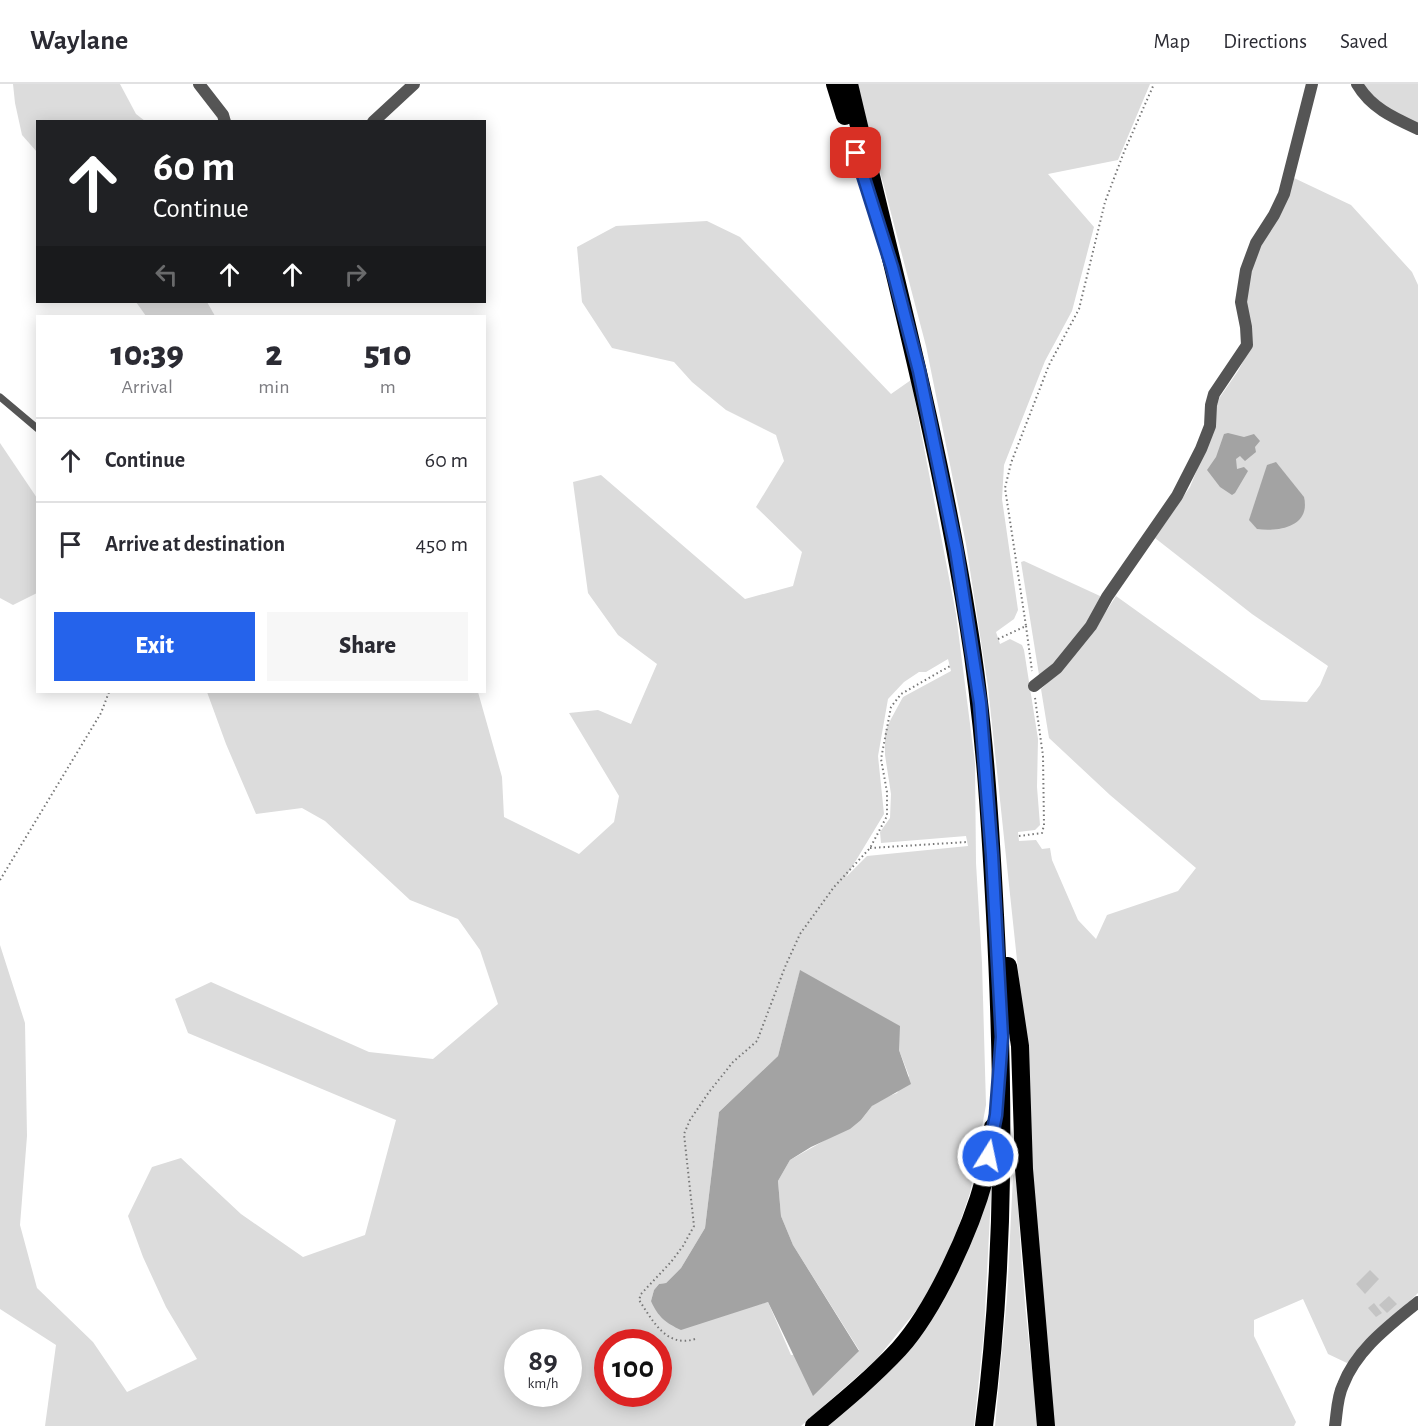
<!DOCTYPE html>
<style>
body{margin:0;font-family:"Alegreya Sans",sans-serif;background:#f7f7f7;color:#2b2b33;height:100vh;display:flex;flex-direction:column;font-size:22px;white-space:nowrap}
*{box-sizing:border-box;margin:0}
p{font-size:20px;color:#7c7c81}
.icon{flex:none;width:33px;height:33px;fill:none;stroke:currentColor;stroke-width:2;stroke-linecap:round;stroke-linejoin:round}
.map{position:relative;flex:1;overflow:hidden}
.details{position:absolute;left:36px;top:231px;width:450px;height:378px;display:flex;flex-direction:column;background:#fff;border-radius:0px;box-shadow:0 3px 15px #0003}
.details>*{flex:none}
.banner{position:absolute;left:36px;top:36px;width:450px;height:183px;border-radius:0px;box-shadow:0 3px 15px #0003;background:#202124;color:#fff;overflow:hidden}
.speed{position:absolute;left:504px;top:1245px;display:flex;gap:12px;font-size:30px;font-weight:700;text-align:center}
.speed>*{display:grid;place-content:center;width:78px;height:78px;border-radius:50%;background:#fff;box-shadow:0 3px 15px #0003;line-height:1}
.speed small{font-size:15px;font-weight:400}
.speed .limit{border:9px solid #d22;background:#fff;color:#111}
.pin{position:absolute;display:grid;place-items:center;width:51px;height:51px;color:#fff;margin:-26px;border-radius:12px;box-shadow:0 3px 9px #0006}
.me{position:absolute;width:66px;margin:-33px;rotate:10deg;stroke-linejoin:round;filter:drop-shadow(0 0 4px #0008)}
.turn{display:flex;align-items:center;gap:21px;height:126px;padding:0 18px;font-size:27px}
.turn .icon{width:78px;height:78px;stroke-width:2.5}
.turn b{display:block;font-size:42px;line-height:51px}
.lanes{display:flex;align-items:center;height:57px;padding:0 18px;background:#0003;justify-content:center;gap:30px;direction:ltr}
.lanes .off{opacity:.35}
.eta{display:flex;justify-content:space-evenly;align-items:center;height:102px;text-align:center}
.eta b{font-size:36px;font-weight:800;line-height:42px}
.button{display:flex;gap:12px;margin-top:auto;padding:12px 18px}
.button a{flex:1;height:69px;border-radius:0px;background:#2563eb;color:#fff;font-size:24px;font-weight:800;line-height:69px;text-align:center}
.button a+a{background:#f7f7f7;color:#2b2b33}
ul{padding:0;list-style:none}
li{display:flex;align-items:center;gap:18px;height:84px;padding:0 18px;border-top:2px solid #e1e1e2}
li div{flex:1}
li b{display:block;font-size:22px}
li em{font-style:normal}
header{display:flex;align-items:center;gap:36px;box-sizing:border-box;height:84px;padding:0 30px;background:#fff;border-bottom:2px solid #e1e1e2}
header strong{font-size:28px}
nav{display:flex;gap:33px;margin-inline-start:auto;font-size:21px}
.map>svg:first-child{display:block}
</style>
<header>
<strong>Waylane</strong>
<nav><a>Map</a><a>Directions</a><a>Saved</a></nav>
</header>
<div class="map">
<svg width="1418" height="1342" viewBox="0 0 1418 1342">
<rect width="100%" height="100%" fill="#fff"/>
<g fill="#dcdcdc" fill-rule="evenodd">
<polygon points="13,0 120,0 136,30 145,37 38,38 37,68 22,51 15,19"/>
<path d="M857,0H1150L1118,76L1048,90L1094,143L1072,227L1045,277L1004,381L1002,415L1018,526L1014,535L996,548L1000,560L1010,555L1022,561L1024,566L1038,655L1037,703L1040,741L1035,746L1018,748L1019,757L1036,756L1042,765L1050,764L1052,776L1078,836L1096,855L1107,831L1178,807L1196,784L1110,711L1049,654L1041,605C1071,578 1094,547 1116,512L1261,616L1307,618L1320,601L1328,582L1252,530L1155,454L1190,403L1215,342L1216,323L1220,313L1238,287L1252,261L1246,226L1247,202L1256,169L1294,94L1351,121L1412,188L1418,201V1209L1347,1279L1328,1270L1303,1215L1254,1236V1252L1296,1338L1294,1342H1054L1043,1261L1019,895L988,603L966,460L926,262Z"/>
<polygon points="1361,0 1418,0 1418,40 1388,25"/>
<path d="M707,137L740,153L891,310L911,296L956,530L975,679L976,779L982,879L986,1021L970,1109L951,1164L924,1217L876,1276L801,1342H45L56,1261L0,1225V861L25,939L27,1052L20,1141L37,1204L93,1258L127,1308L197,1275L166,1223L143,1173L128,1132L152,1083L181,1074L241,1130L303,1173L365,1151L396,1036L188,949L175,915L211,898L369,968L433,975L498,920L480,866L458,835L410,816L325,737L302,724L256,730L226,660L207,608H478L502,693L504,733L579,770L614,738L619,712L569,629L598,626L631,640L657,580L618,551L588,509L573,398L601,391L745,515L793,502L802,468L756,423L784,377L776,351L726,326L692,298L674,278L612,264L582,218L577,163L616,142ZM948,575L951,587L903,613L891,635L885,648V671L891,710L890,734L880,748L881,759L966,752L968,762L867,772L846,793L884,730L878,672L888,615L904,598L919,588H926ZM800,887L899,942V966L909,992L897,1009L881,1015L872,1022L861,1036L790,1076L778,1097L781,1132L793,1161L859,1266L791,1271L768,1218L757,1221L651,1217L654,1206L659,1200L666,1199L681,1184L705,1144L719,1028L778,972ZM518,1258H568V1310H518ZM608,1258H658V1310H608Z"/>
<polygon points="136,218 207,218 215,232 146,232"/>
<polygon points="0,359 37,414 37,509 13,521 0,514"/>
<path d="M1024,477L1100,512L1101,516C1085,544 1067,574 1039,591L1021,478Z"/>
<path d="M1015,1089L1017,1091C1020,1175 1027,1258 1040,1342H995L1007,1213L1013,1092Z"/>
<polygon points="992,1092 984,1247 974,1342 826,1342 887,1287"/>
</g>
<g fill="#a3a3a3">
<polygon points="1228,349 1244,353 1254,350 1260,357 1255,363 1256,368 1245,377 1240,372 1236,375 1237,385 1244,383 1248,387 1235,409 1232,411 1220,403 1207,386 1216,373 1224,350"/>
<path d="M1276,378L1304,413C1311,443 1278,448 1257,445L1249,436L1267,381Z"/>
<path d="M800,886L900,942L899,966L911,1000L872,1022L861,1036L850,1045L811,1063L790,1076L778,1097L781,1132L793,1161L859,1267L813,1312L768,1218L681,1246C666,1239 658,1233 651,1217L654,1206L659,1200L666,1199L681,1184L705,1144L719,1028L778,972Z"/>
</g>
<g fill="#c4c4c4">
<polygon points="1370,1186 1379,1195 1365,1210 1356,1200"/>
<polygon points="1389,1212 1397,1220 1387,1229 1379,1221"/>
<polygon points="1374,1219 1382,1229 1376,1233 1368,1224"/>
</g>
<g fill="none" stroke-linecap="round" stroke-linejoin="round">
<g stroke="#777" stroke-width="2" stroke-dasharray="1.5 3" stroke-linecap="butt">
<polyline points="1026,542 1032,587"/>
<polyline points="998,555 1026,542 1005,404 1011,379 1049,281 1079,225 1105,118 1124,68 1154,0"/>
<polyline points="1019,752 1042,749 1044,741 1043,672 1035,614"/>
<polyline points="870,764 967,758"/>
<polyline points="0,796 101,629 109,608"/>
<path d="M695,1255C666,1264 653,1237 639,1216L641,1210L671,1178L683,1162L694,1142L684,1050L690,1036L709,1008L733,978L757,957L785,883L800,850L834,803L870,764L887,732V708L881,675L891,623L901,610L950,582"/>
</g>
<polyline stroke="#555" stroke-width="7" points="0,313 38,345"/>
<g stroke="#555" stroke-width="12">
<polyline points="199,0 223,31 225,38"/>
<path d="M1357,0C1371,24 1394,34 1418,45"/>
<polyline points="373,38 414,0"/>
<polyline points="1034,602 1057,584 1091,542 1107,513 1177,412 1201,365 1210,342 1211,321 1214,310 1247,261 1246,243 1241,218 1246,186 1256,159 1274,131 1284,110 1312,0"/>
</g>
<path stroke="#555" stroke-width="12" d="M1335,1342C1337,1329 1337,1313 1343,1301C1357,1265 1389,1242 1418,1218"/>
<g stroke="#000" stroke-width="18">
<polyline points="835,0 845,32"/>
<path d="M849,0C891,179 939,357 968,539C984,636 990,734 995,831C1004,1002 1006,1172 984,1342"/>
<polyline points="1008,882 1020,962 1024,1085 1046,1342"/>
<path d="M814,1342C844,1317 873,1293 899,1265C935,1225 971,1145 985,1093C989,1077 991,1060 993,1043"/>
</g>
</g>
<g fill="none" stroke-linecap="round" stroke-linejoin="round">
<g stroke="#184099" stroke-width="15">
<polyline id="route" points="856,69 892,183 919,287 956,466 980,619 992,771 1002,953 996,1031 988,1072"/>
</g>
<use href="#route" stroke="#2563eb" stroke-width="10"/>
</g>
</svg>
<div class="speed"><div>89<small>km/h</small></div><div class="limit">100</div></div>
<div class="pin" style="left:856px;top:69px;background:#d93025"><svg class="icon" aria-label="arrive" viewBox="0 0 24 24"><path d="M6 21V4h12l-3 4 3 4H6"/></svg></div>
<svg class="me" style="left:988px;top:1072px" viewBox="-20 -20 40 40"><circle r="17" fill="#2563eb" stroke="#fff" stroke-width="3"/><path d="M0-11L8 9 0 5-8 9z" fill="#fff"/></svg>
<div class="banner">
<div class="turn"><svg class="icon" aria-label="ahead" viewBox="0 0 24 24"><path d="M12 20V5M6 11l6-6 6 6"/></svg><div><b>60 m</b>Continue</div></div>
<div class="lanes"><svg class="icon off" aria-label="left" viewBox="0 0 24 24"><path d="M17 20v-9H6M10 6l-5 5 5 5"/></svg><svg class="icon" aria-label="ahead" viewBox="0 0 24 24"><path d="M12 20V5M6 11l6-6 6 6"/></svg><svg class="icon" aria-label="ahead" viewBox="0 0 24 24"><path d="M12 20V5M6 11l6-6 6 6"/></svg><svg class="icon off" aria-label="right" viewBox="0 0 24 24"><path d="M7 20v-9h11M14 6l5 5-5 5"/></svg></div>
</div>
<section class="details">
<div class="eta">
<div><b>10:39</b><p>Arrival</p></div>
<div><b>2</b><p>min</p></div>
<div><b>510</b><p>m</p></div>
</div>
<ul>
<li><svg class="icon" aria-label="ahead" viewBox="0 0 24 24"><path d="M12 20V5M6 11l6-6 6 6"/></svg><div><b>Continue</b></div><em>60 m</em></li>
<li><svg class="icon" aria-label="arrive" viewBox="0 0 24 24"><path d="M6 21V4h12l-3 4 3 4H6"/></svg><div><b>Arrive at destination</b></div><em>450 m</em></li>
</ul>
<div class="button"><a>Exit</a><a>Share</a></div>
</section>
</div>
